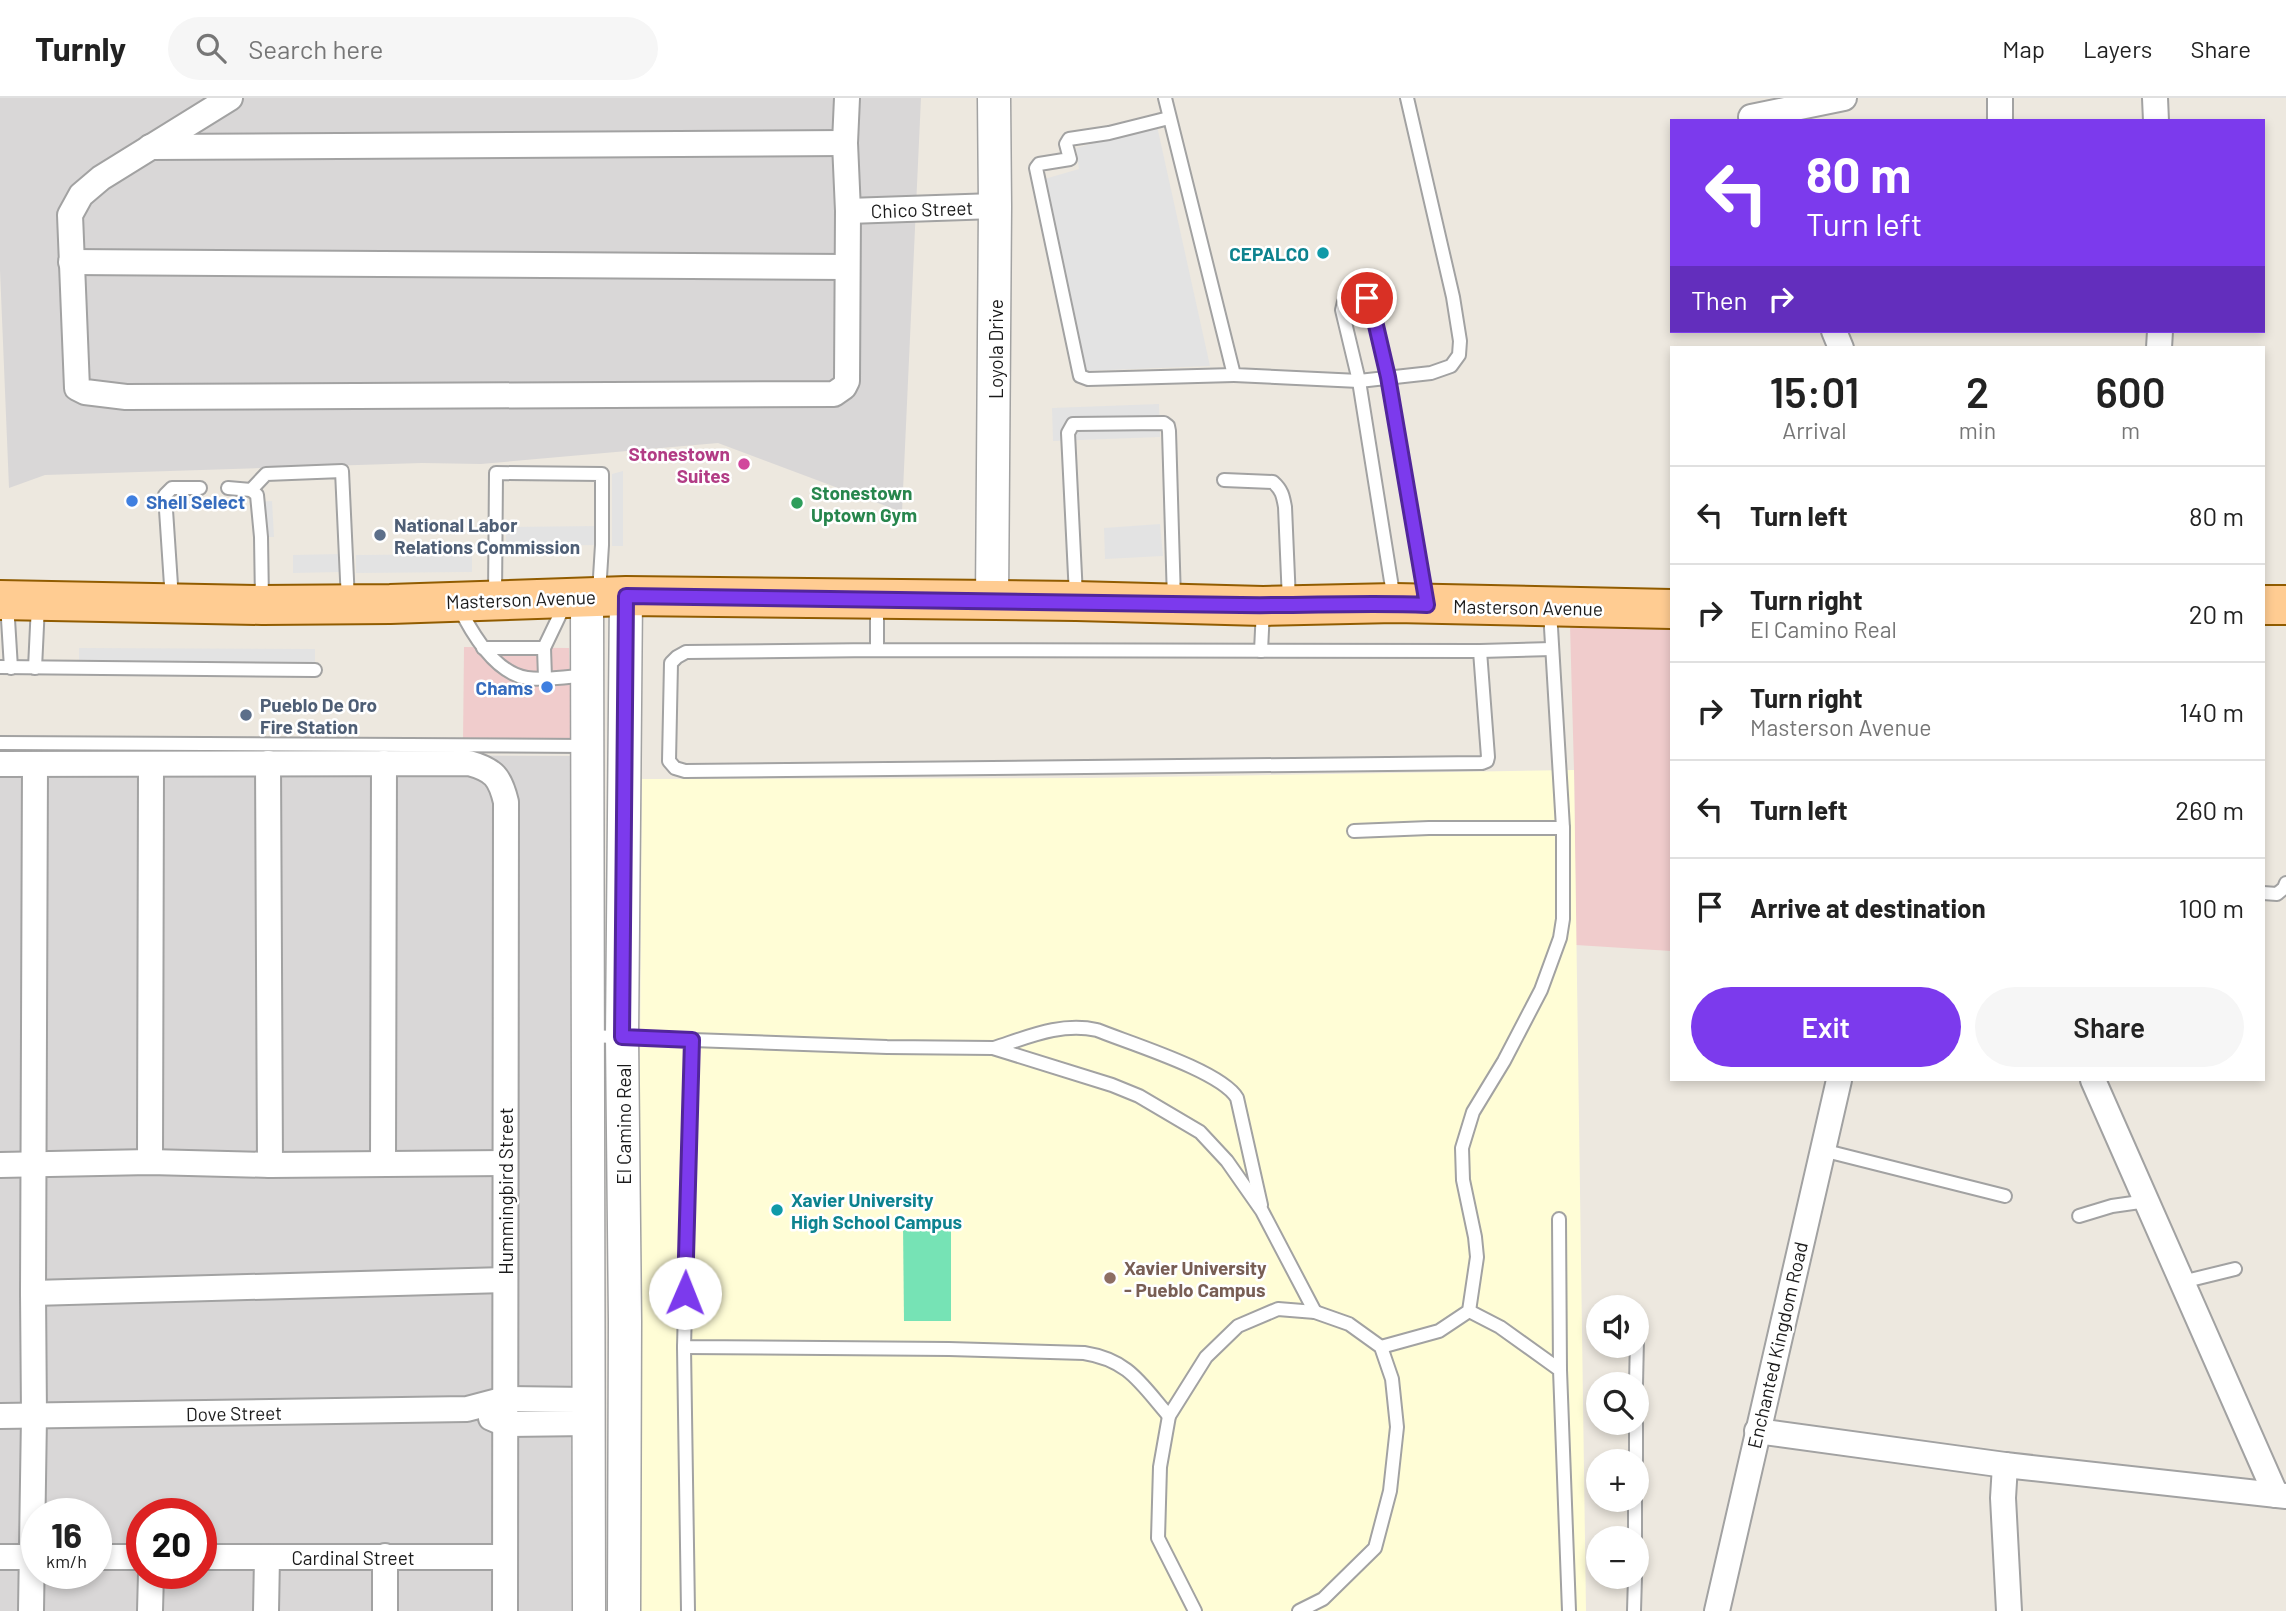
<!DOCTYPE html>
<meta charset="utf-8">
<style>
body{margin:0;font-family:Barlow,sans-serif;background:#f6f6f6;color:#222;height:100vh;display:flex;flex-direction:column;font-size:26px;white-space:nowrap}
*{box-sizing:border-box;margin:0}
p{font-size:23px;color:#767676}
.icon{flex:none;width:38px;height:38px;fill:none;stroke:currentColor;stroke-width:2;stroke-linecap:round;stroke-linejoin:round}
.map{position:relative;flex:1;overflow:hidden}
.details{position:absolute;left:1670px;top:248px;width:595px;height:735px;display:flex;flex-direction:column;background:#fff;border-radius:0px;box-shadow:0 4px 10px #0003}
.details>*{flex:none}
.guide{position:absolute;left:1670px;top:21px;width:595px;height:214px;border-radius:0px;box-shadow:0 4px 10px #0003;background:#7c3aed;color:#fff;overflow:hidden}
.buttons{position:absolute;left:1586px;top:1197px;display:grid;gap:14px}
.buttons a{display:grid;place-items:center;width:63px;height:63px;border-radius:50%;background:#fff;box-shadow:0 4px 10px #0003;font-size:35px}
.speed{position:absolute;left:21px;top:1400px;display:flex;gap:14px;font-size:35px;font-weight:700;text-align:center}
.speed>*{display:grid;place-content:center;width:91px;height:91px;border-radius:50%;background:#fff;box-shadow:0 4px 10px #0003;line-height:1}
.speed small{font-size:18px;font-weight:400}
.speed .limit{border:10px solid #d22;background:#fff;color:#111}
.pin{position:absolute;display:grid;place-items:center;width:60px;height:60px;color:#fff;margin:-30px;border:4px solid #fff;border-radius:50%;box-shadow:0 2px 7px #0007}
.me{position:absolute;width:77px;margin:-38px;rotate:1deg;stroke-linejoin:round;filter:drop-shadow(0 0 5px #0008)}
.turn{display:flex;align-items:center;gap:24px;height:147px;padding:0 21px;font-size:32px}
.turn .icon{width:91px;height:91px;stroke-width:2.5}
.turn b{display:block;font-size:49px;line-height:60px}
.then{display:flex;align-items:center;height:66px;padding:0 21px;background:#0003;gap:14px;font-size:26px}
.eta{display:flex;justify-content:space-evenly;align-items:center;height:119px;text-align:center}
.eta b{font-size:42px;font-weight:600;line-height:49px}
.cta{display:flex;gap:14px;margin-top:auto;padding:14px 21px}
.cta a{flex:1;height:80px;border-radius:42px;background:#7c3aed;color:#fff;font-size:28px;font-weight:600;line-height:80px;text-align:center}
.cta a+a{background:#f6f6f6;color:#222}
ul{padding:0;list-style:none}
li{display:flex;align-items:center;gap:21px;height:98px;padding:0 21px;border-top:2px solid #e0e0e0}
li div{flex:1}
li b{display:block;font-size:26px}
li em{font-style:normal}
header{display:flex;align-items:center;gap:42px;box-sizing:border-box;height:98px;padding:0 35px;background:#fff;border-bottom:2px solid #e0e0e0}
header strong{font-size:33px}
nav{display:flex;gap:38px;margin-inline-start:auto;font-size:24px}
.search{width:490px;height:63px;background:#f6f6f6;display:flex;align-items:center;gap:18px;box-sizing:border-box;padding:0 24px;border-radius:38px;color:#767676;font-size:26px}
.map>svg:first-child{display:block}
</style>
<header>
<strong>Turnly</strong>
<div class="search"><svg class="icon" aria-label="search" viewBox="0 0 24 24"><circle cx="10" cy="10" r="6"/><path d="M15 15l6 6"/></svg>Search here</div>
<nav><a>Map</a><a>Layers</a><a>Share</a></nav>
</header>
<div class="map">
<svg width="2286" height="1513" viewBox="0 0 2286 1513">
<rect width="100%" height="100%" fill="#ede8df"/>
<g fill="#d9d7d7" fill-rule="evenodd">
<polygon points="0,0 921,0 902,414 718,345 481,366 422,365 45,377 9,390 0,172"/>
<path d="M0,656L580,658V1513H0ZM37,1416H96V1475H37ZM142,1416H201V1475H142Z"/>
</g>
<g fill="#f0cccc">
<polygon points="1570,527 1671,528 1671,853 1576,847 1574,672"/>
<polygon points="464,549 569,550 572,645 463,644"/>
</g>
<polygon fill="#fffdd6" points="1574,672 1586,1513 636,1513 642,681 1087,680"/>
<polygon fill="#76e3b5" points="903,1126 951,1126 951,1223 904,1223"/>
<g fill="#e3e3e3">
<polygon points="1157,28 1210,268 1083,273 1041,82 1079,71 1076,50"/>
<polygon points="1159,306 1160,339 1053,343 1052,310"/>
<polygon points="623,373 623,448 612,448 612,376"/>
<polygon points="272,403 274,439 261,439 259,404"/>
<polygon points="1160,426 1163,458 1105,461 1104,430"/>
<polygon points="602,428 602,447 506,448 506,429"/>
<polygon points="341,456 341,474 293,475 293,457"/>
<polygon points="472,456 472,474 356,475 356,457"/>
<polygon points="79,550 315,551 315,572 79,571"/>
</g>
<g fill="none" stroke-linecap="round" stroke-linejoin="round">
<g stroke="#a2a2a2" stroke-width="16">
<g id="service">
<polyline points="1165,0 1234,277 1359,283 1431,275 1451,268 1459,257 1460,243 1453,199 1407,0"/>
<polyline points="1169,20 1109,35 1069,41 1066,46 1070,61 1039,66 1036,70 1080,278 1088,281 1234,277"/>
<path d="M1224,382L1273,384C1282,392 1283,398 1285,409L1289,503"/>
<polyline points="228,390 251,392 257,397 261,439 262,503"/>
<polyline points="251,392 266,376 342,373 348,503"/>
<polyline points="1076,498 1068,335 1073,326 1164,325 1168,328 1169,333 1174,502"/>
<polyline points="495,499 496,375 602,376 602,447 599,495"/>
<polyline points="172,502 165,397 172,390 200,390"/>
<polyline points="1394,502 1359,283 1342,212 1344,204 1350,201 1367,200 1371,206 1388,280 1426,503"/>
<polyline points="7,505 11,570"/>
<path d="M458,507C471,534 495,575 527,580C546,583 567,578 587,578"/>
<polyline points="483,550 544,550 566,504"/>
<polyline points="544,550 545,580"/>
<polyline points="877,552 1480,553 1488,659 1487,663 1482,665 685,673 675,670 669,663 671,565 677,559 686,554 877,552 877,505"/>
<polyline points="1261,553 1263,511"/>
<polyline points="1480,553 1552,551"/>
<polyline points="0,569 315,572"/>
<polyline points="35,570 38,507"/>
<polyline points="0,645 587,648"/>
<polyline points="1354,733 1429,730 1563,730"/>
<polyline points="2263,795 2277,796 2284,790 2286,785"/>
<path d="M589,938L692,942L684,1249L949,1251L1084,1255C1129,1262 1141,1286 1169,1318"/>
<polyline points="692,942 887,949 993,950 1112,987 1139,998 1200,1034 1227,1063 1262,1113 1315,1214"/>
<path d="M994,950C1028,939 1061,924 1097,932C1129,945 1221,973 1237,1000L1261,1107"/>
<polyline points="1822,1052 2005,1098"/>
<polyline points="2079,1118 2112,1108 2147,1103"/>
<polyline points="1559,1121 1560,1272"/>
<polyline points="2182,1184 2235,1171"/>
<polyline points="1469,1213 1500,1229 1560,1272 1569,1513"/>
<polyline points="684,1249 688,1513"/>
<polyline points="1381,1249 1439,1233 1469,1213 1477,1159 1475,1139 1463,1082 1462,1050 1473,1014 1504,963 1541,892 1560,840 1563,821 1563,730 1550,513"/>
<polyline points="1636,1286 1637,1241"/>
<polyline points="1636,1363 1636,1325"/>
<polyline points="1635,1440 1635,1402"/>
<polyline points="1195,1513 1158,1440 1160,1369 1169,1318 1206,1259 1238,1228 1278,1211 1315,1214 1349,1226 1381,1249 1392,1281 1397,1329 1390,1393 1375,1450 1323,1501 1299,1513"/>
<polyline points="1634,1513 1635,1479"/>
</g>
</g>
<g stroke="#a2a2a2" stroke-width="28">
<g id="minor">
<polyline points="230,0 101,80 81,97 70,117 77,290 85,294 126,299 834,296 844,289 847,283 848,113 845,45 847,0"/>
<polyline points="2000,0 2000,23"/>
<polyline points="2155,0 2156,23"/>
<polyline points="1751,19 1844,0"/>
<polyline points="150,49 845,45"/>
<polyline points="848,113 995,108"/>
<polyline points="71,164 847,169"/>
<polyline points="1834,233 1841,250"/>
<polyline points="2159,250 2160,233"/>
<polyline points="268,665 270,1067"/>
<path d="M0,666L469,665C494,672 500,679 506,704L505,1513"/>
<polyline points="2093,982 2276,1397"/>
<polyline points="150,1064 151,666"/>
<polyline points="383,1066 384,665"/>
<polyline points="0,1067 150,1064 270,1067 505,1065"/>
<polyline points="33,1195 505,1182"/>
<polyline points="0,1318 467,1311 505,1301 588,1302"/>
<polyline points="491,1320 505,1326 589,1325"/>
<polyline points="1757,1333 2005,1367 2286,1398"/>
<polyline points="2005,1367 2003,1400 2009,1513"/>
<polyline points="385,1458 385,1513"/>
<polyline points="0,1459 37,1459"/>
<polyline points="96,1459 142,1459"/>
<polyline points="201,1459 505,1459"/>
<polyline points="31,1513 34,1318 33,1195 35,666"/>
<polyline points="150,1513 151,1475"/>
<polyline points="266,1513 267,1459"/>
<polyline points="1717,1513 1839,982"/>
</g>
</g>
<g stroke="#a2a2a2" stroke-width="35">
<g id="tertiary">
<polyline points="587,499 589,1513"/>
<polyline points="992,502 995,108 994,0"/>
<polyline points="624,1513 625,1223 622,939 626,498"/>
</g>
</g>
<g stroke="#915c00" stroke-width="42">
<g id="primary">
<polyline points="0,502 262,507 390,506 626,498 1076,503 1263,508 1395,505 1671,511"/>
<polyline points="2263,507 2286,507"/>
</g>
</g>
<use href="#service" stroke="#fff" stroke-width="12"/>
<use href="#minor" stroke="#fff" stroke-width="24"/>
<use href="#tertiary" stroke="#fff" stroke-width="32"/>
<use href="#primary" stroke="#ffcc92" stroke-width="38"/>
</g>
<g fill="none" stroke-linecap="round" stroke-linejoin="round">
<g stroke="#51269a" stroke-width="18">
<path id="route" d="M685,1195L692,942L622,939L626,498C831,500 1036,503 1241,507C1303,508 1365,504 1427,507L1388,279L1371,206L1367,200"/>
</g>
<use href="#route" stroke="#7c3aed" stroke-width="12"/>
</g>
<g fill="#0f9aa8" stroke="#fff" stroke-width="2.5">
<circle cx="1323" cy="155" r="7"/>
<circle cx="777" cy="1112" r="7"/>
</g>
<circle fill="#d1479c" stroke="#fff" stroke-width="2.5" cx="744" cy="366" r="7"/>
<g fill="#3f7fe0" stroke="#fff" stroke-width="2.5">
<circle cx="132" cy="403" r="7"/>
<circle cx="547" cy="589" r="7"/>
</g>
<circle fill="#2e9e5b" stroke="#fff" stroke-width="2.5" cx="797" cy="405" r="7"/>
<g fill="#5c6f8a" stroke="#fff" stroke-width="2.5">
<circle cx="380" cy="437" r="7"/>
<circle cx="246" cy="617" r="7"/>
</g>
<circle fill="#8d6e63" stroke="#fff" stroke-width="2.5" cx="1110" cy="1180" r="7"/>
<g text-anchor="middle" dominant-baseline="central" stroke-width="5" stroke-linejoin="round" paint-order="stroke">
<g font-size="19" fill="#1b1b1b" stroke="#fff">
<text transform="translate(922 111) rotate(-2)">Chico Street</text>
<text transform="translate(995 251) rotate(-90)">Loyola Drive</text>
<text transform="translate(521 501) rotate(-2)">Masterson Avenue</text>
<text transform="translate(1528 509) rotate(1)">Masterson Avenue</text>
<text transform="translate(623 1026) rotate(-90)">El Camino Real</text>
<text transform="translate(505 1093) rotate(-90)">Hummingbird Street</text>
<text transform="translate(1777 1247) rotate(-77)">Enchanted Kingdom Road</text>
<text transform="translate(234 1315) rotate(-1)">Dove Street</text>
<text x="353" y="1459">Cardinal Street</text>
</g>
<g font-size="19" font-weight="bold" fill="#0d838f" stroke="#fff" text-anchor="end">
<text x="1309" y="155">CEPALCO</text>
<text x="791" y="1101" text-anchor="start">Xavier University<tspan x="791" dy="22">High School Campus</tspan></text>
</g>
<g font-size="19" font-weight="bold" fill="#b23c85" stroke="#fff" text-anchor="end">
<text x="730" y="355">Stonestown<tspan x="730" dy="22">Suites</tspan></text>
</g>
<g font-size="19" font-weight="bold" fill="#27864d" stroke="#fff" text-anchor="start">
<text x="811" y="394">Stonestown<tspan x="811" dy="22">Uptown Gym</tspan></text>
</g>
<g font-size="19" font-weight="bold" fill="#366cbe" stroke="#fff" text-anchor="start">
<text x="146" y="403">Shell Select</text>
<text x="533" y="589" text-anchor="end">Chams</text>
</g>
<g font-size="19" font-weight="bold" fill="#4e5e75" stroke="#fff" text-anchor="start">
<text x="394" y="426">National Labor<tspan x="394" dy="22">Relations Commission</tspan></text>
<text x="260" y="606">Pueblo De Oro<tspan x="260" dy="22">Fire Station</tspan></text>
</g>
<g font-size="19" font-weight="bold" fill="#785e54" stroke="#fff" text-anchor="start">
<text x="1124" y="1169">Xavier University<tspan x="1124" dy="22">- Pueblo Campus</tspan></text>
</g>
</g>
</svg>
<div class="buttons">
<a><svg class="icon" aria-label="sound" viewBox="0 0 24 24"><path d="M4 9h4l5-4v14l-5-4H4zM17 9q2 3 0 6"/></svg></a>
<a><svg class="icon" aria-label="search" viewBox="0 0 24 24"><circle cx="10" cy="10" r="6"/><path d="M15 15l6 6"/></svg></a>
<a>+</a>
<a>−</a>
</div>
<div class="speed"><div>16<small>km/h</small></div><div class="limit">20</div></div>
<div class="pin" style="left:1367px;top:200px;background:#d93025"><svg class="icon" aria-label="arrive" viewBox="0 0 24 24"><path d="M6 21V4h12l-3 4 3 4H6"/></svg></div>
<svg class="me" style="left:685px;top:1195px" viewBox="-20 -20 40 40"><circle r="19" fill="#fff"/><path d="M0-13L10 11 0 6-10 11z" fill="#7c3aed"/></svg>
<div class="guide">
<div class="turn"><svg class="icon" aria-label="left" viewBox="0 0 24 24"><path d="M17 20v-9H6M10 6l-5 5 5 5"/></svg><div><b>80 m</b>Turn left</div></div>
<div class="then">Then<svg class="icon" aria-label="right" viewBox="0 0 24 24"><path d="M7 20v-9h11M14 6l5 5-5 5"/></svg></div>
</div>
<section class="details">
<div class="eta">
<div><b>15:01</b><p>Arrival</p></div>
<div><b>2</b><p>min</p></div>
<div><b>600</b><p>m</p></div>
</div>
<ul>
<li><svg class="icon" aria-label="left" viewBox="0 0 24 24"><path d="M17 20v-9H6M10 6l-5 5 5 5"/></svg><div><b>Turn left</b></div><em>80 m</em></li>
<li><svg class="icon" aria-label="right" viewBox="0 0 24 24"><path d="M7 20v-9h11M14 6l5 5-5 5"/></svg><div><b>Turn right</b><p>El Camino Real</p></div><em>20 m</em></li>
<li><svg class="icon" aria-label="right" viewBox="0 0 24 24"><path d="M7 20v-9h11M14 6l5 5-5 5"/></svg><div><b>Turn right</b><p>Masterson Avenue</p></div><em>140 m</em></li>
<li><svg class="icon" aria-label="left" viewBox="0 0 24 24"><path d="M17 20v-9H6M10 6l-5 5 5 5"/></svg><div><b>Turn left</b></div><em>260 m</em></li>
<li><svg class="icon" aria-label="arrive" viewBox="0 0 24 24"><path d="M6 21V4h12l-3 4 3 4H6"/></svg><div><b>Arrive at destination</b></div><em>100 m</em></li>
</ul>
<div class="cta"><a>Exit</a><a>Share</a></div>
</section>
</div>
